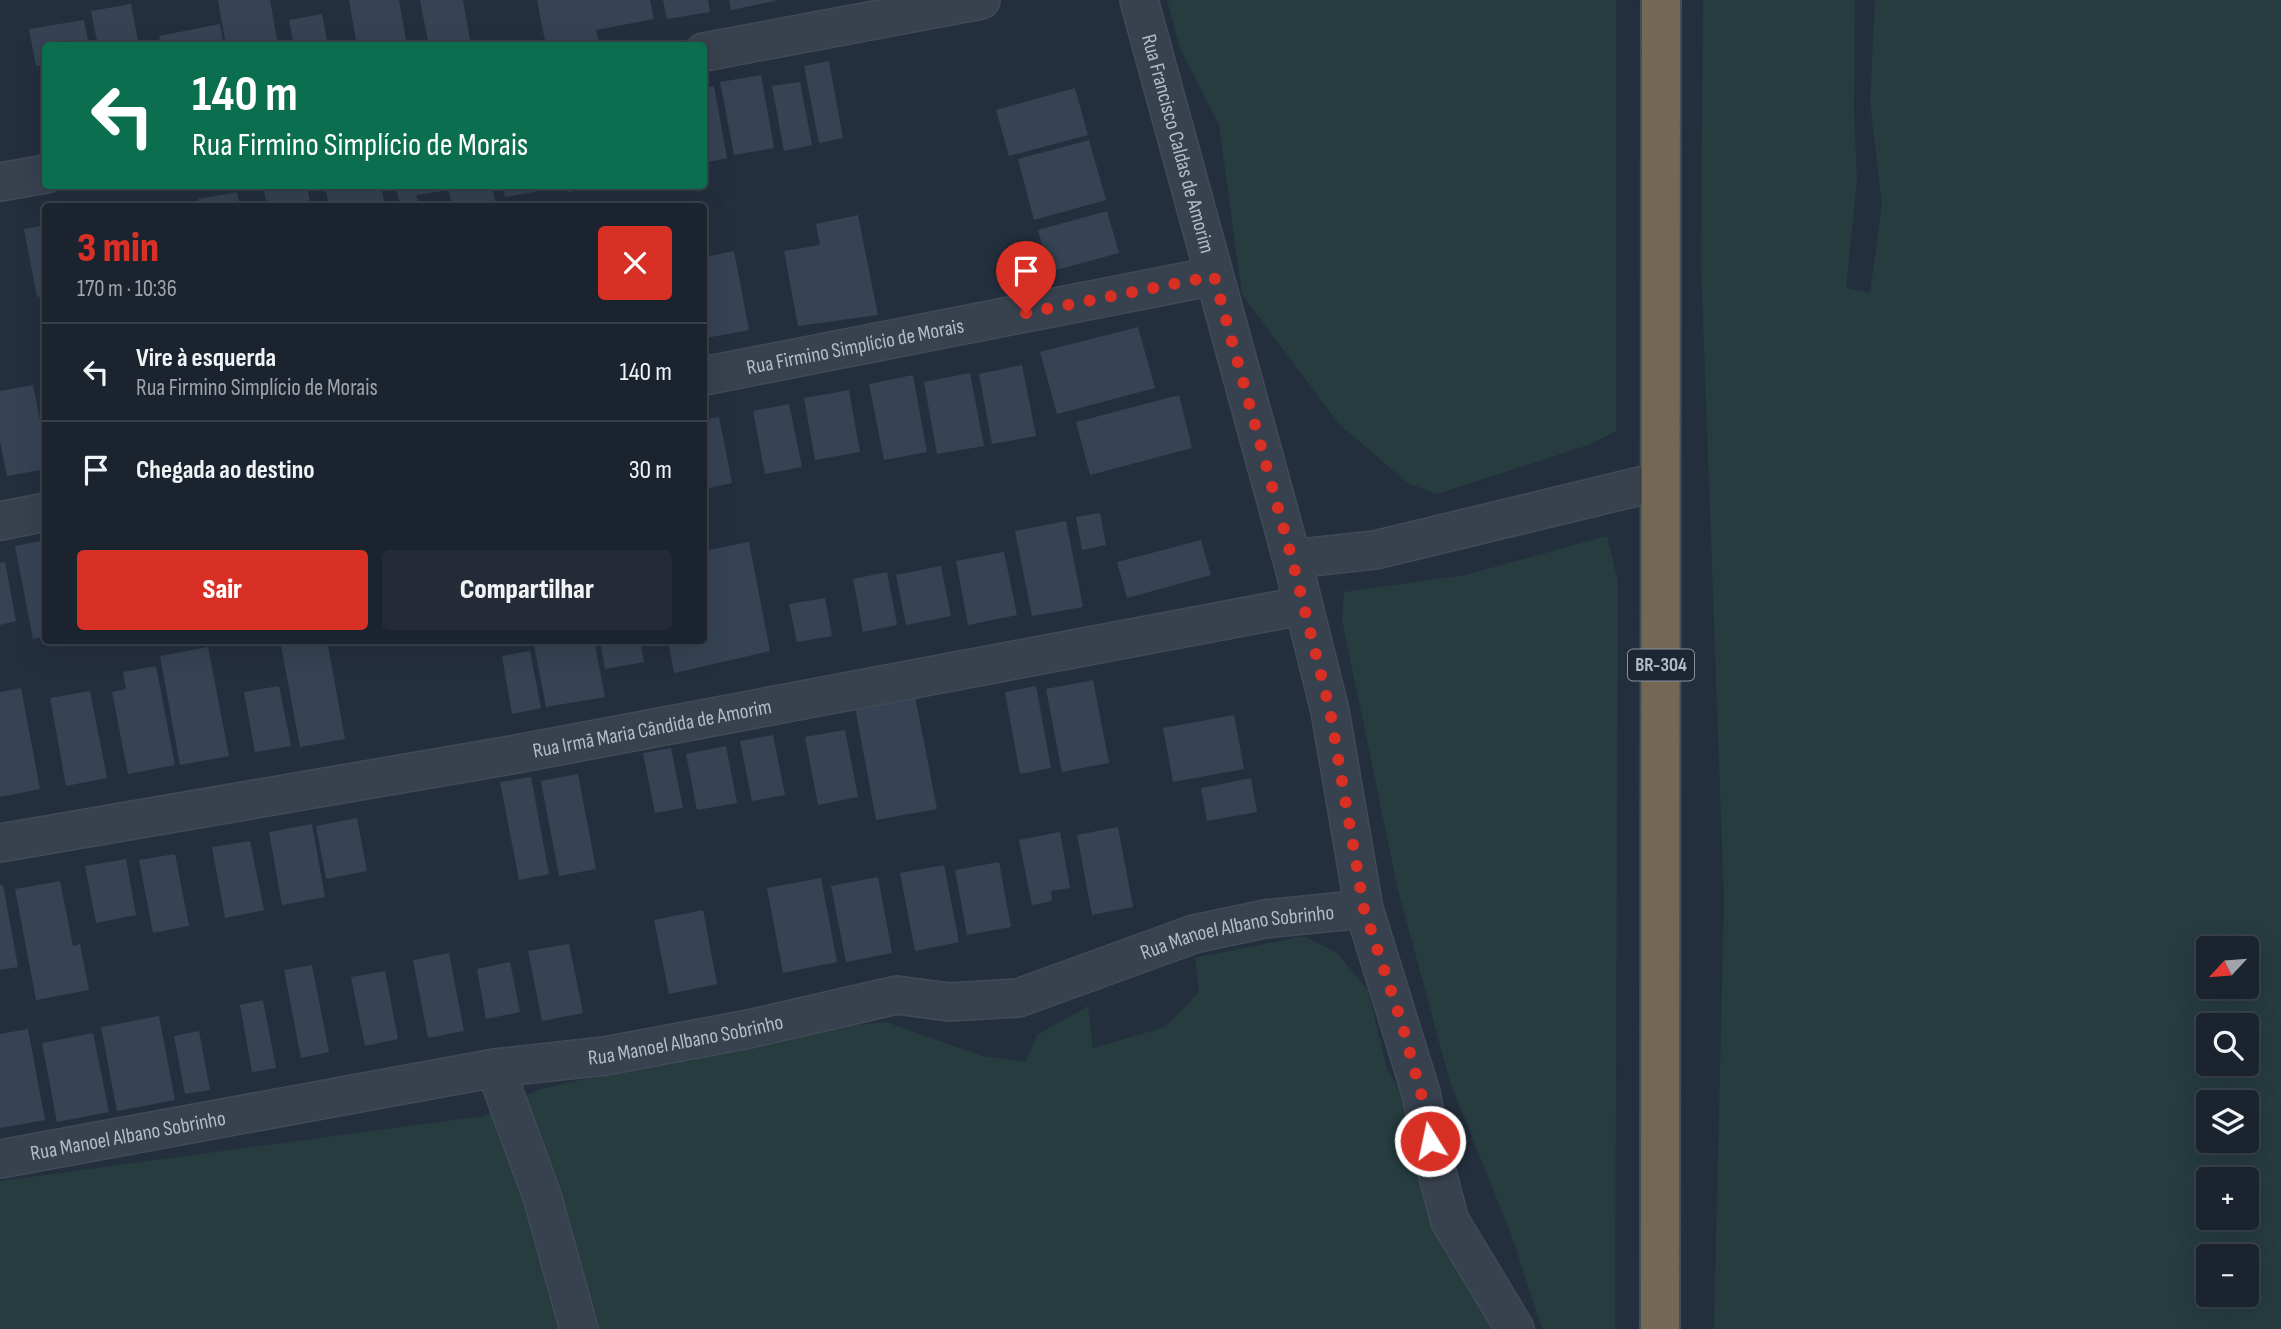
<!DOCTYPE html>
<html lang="pt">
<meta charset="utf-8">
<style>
body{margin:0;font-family:"Sofia Sans Condensed",sans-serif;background:#242b36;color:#f1f3f6;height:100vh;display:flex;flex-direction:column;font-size:26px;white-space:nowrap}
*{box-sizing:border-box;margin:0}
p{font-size:23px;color:#a0a4aa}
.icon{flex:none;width:38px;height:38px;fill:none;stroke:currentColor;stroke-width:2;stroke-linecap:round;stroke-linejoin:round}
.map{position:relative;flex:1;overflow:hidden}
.side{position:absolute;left:42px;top:203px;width:665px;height:441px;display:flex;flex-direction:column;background:#1b232e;border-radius:7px;box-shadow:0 7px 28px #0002,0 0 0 2px #39404a}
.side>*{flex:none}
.guide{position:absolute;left:42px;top:42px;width:665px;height:147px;border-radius:7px;box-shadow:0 7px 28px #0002,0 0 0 2px #39404a;background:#0b6e4f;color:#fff;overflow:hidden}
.needle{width:46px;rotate:244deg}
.fabs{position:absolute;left:2196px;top:936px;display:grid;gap:14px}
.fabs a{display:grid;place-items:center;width:63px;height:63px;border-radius:7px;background:#1b232e;box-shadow:0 7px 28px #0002,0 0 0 2px #39404a;font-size:35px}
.pin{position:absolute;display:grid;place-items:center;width:60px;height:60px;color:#fff;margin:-72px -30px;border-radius:50% 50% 50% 0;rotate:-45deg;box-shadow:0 0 7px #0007}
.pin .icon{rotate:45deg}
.me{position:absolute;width:77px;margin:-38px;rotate:350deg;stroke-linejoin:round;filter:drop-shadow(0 0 5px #0008)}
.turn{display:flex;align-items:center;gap:24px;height:147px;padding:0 35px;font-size:32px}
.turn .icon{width:91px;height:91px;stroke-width:2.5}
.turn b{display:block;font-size:49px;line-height:60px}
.round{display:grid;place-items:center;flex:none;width:74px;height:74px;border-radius:7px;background:#242b36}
.headline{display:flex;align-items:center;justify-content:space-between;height:119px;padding:0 35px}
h1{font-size:42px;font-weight:800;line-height:52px;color:#d93025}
.action{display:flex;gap:14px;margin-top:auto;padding:14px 35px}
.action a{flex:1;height:80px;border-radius:7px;background:#d93025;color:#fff;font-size:28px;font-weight:800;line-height:80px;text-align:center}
.action a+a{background:#242b36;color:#f1f3f6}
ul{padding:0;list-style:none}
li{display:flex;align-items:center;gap:21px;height:98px;padding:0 35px;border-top:2px solid #39404a}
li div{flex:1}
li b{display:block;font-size:26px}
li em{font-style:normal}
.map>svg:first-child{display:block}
</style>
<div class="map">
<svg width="2281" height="1329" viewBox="0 0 2281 1329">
<rect width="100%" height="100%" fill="#242f3e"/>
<g fill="#263c3f" fill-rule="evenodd">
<polygon points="1167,0 1616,0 1616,431 1589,445 1437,494 1409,484 1340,425 1242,294 1219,125 1180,48"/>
<path d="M1703,0H1855L1854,111L1857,179L1846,288L1870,293L1882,204L1870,103L1875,0H2281V1329H1714L1724,900L1701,262ZM2208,948H2247V987H2208ZM2208,1026H2247V1064H2208ZM2247,1102V1141H2208V1102ZM2208,1180H2247V1218H2208ZM2247,1256V1295H2208V1256Z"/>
<polygon points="1607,536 1618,581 1615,1329 1542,1329 1511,1234 1450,1082 1398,890 1342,620 1344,592 1465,575"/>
<polygon points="1303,936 1337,953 1368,990 1387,1069 1410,1108 1504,1329 0,1329 0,1181 483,1116 540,1089 800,1031 886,1022 982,1056 1026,1062 1037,1035 1088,1006 1093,1048 1165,1027 1199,992 1195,958"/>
</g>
<g fill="#364354">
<polygon points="218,0 270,0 278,46 226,46"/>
<polygon points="349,0 399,0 407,46 357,46"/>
<polygon points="420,0 463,0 471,46 429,46"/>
<polygon points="537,0 650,0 654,19 596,30 599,42 546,46"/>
<polygon points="663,0 708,0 710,12 667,19"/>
<polygon points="729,0 775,0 775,1 731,10"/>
<polygon points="131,4 139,46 98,46 91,11"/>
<polygon points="322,14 328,46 294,46 289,20"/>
<polygon points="84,20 89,46 46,46 46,65 36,66 29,29"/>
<polygon points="220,24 224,46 161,46 159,36"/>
<polygon points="829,61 843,138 819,143 804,66"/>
<polygon points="761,75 774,148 734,155 720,82"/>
<polygon points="800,82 812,145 784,151 772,86"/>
<polygon points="714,86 727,158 704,163 704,88"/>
<polygon points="1075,88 1088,135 1009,156 996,110"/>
<polygon points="1089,140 1106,200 1034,220 1018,159"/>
<polygon points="263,186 307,186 311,206 267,206"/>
<polygon points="325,186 381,186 385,206 329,206"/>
<polygon points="396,186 442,186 443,191 416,195 419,206 400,206"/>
<polygon points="448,186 492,186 496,206 452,206"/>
<polygon points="503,186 544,186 545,190 505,197"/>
<polygon points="567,186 599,186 599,187 568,192"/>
<polygon points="237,192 240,206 199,206 198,199"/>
<polygon points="1107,211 1119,253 1049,272 1038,230"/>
<polygon points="858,215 878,315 798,326 784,251 820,245 816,224"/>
<polygon points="46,225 46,295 37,297 24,229"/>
<polygon points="734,251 749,330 706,338 704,257"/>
<polygon points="1138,327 1155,388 1057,414 1040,352"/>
<polygon points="1022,365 1036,436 992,444 979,374"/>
<polygon points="970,373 984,446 937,454 924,382"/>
<polygon points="913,375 927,452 884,460 869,384"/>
<polygon points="33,385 46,451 46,469 7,476 0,441 0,391"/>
<polygon points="849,390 860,452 815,460 804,398"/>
<polygon points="1179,395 1192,448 1090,475 1076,422"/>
<polygon points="789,404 802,467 765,474 753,411"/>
<polygon points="719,417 732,483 704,489 704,420"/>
<polygon points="1100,513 1106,545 1082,550 1076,517"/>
<polygon points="1066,521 1083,607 1032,616 1015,531"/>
<polygon points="46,540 46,636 33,639 15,546"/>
<polygon points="1201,540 1211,575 1127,598 1117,562"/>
<polygon points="749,542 770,651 674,673 668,640 704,640 704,551"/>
<polygon points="1004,552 1017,615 968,625 956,561"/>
<polygon points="5,562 16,621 0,625 0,563"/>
<polygon points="941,566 951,616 906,625 896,575"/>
<polygon points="887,572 897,625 863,632 853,579"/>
<polygon points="825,598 832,636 797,642 789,604"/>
<polygon points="280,640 327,640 345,739 300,747"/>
<polygon points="533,640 594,640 605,697 546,707"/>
<polygon points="600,640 640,640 644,662 605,669"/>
<polygon points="208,647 229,756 180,765 160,656"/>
<polygon points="530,651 541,708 512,714 502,656"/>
<polygon points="156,666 175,765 128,774 112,692 126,689 123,672"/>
<polygon points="1093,680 1109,763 1062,772 1046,689"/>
<polygon points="279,686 291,746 255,752 244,692"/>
<polygon points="1036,686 1051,768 1020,774 1005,692"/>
<polygon points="21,688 40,789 0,797 0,692"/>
<polygon points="90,691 107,778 66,786 50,698"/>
<polygon points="914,691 937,809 876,820 854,702"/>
<polygon points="1234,715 1244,769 1173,782 1163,728"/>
<polygon points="845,730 858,797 818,805 805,737"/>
<polygon points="773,735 785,795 752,801 740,741"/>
<polygon points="726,746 737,803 697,810 686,754"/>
<polygon points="671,748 683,808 655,813 643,753"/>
<polygon points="578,774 596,869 559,876 541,781"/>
<polygon points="531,777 549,874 519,880 500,782"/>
<polygon points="1251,778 1257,812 1207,821 1201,788"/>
<polygon points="357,818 367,871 326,879 316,826"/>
<polygon points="312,824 325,897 282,905 269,832"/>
<polygon points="1118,827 1133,907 1092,915 1077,835"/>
<polygon points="1060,832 1070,888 1051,891 1052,901 1032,905 1019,840"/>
<polygon points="250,841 264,910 225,918 212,847"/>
<polygon points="175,854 189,926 153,933 139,860"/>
<polygon points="126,859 136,915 96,923 85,866"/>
<polygon points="999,862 1011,927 967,935 955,870"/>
<polygon points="944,865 959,942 915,951 900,873"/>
<polygon points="878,877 892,953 846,962 831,886"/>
<polygon points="821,878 837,962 783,973 767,888"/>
<polygon points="60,881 73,946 80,944 89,990 36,1000 15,889"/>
<polygon points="0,885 3,885 18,967 0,970"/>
<polygon points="703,910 717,984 669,994 654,920"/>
<polygon points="569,944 583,1013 542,1021 528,951"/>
<polygon points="449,953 464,1031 428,1038 413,960"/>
<polygon points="510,962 520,1012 486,1019 477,969"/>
<polygon points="312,965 329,1052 301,1058 284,970"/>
<polygon points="385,971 398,1039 365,1046 351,977"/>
<polygon points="263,1000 276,1068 252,1072 240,1005"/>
<polygon points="159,1016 175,1100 117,1111 101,1027"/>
<polygon points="28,1029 45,1120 0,1128 0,1034"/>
<polygon points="199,1031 210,1090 185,1094 174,1036"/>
<polygon points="93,1033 109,1112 57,1122 42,1043"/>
</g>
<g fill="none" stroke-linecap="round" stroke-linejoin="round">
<g stroke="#414a57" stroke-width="40">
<g id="street">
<path id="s1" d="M1139,0L1292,559L1330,711L1364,909L1421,1093L1435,1165L1450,1221L1515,1329"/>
<polyline points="704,52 981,0"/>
<polyline points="0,182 46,174"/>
<path id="s2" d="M704,376L1214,276"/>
<polyline points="0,521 46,512"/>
<polyline points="1292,559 1375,550 1661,481"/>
<path id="s3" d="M0,843L511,755L1301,606"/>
<polyline points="495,1068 542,1196 579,1329"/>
<path id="s4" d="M0,1159L495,1068L605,1056L749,1029L897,995L949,1002L1018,998L1194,934L1265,919L1364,909"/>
</g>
</g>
<g stroke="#434c59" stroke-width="42">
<polyline id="highway" points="1660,1329 1661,0"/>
</g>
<use href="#street" stroke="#38414e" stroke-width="37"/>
<use href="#highway" stroke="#746855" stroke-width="38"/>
</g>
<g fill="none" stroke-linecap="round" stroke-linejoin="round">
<polyline stroke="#d93025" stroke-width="12" stroke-dasharray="0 21.6" points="1026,313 1214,276 1292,559 1330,711 1364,909 1402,1024 1421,1093 1430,1141"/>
</g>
<g text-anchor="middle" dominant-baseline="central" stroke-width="7" stroke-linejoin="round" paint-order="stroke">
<rect fill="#1d2633" stroke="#878f9c" stroke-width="2" x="1628" y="649.5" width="66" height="31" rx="5"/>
<g font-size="19" font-weight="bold" fill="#b4bcc9">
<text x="1661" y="665">BR-304</text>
</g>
<g font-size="21" fill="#b4bcc9" stroke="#1d2633">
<text stroke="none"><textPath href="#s1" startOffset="149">Rua Francisco Caldas de Amorim</textPath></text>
<text stroke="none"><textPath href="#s2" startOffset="154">Rua Firmino Simplício de Morais</textPath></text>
<text stroke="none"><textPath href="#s3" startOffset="662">Rua Irmã Maria Cândida de Amorim</textPath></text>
<text stroke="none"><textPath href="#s4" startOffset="1264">Rua Manoel Albano Sobrinho</textPath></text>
<text stroke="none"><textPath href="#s4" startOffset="696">Rua Manoel Albano Sobrinho</textPath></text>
<text stroke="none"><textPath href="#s4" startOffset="130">Rua Manoel Albano Sobrinho</textPath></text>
</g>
</g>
</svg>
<div class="fabs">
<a><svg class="needle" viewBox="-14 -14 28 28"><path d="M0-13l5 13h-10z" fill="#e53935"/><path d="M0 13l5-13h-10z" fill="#a0a4aa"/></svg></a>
<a><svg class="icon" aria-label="search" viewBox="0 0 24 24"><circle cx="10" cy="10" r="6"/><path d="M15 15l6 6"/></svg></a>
<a><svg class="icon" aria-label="layers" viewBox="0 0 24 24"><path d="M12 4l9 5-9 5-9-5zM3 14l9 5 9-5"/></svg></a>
<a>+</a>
<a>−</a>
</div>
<div class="pin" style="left:1026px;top:313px;background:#d93025"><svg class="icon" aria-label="arrive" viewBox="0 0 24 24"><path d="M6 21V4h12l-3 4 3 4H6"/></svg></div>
<svg class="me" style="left:1430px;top:1141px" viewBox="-20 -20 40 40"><circle r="17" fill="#d93025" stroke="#fff" stroke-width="3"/><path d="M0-11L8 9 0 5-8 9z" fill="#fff"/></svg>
<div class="guide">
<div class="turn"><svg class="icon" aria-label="left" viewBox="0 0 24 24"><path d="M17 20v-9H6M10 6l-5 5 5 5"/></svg><div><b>140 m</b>Rua Firmino Simplício de Morais</div></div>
</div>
<section class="side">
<div class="headline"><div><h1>3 min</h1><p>170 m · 10:36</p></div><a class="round" style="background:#d93025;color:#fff"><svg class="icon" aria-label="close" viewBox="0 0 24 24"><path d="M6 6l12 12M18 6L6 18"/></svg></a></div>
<ul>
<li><svg class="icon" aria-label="left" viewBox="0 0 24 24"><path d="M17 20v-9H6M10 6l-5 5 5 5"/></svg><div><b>Vire à esquerda</b><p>Rua Firmino Simplício de Morais</p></div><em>140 m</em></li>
<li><svg class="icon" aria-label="arrive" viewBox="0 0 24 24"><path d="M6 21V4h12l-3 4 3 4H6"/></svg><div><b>Chegada ao destino</b></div><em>30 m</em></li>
</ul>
<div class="action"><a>Sair</a><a>Compartilhar</a></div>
</section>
</div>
